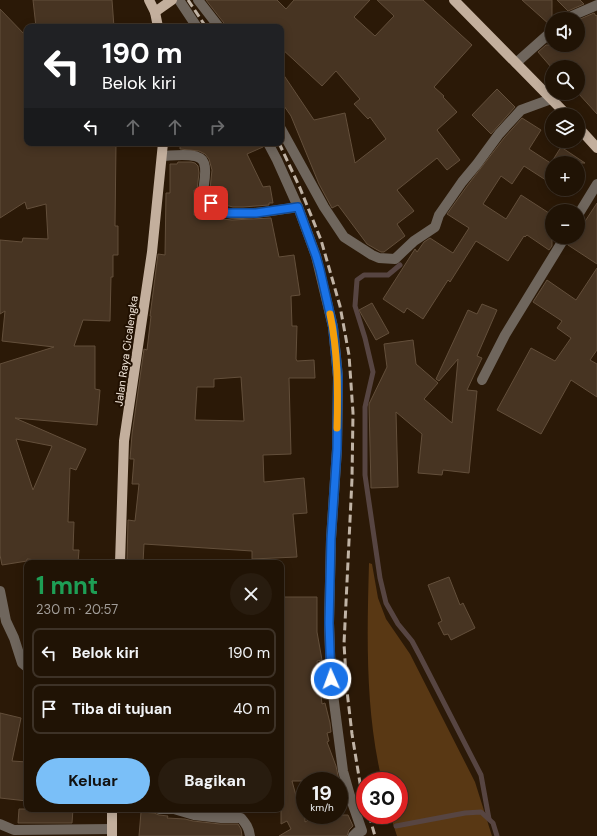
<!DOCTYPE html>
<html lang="id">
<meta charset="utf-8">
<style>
body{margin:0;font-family:"DM Sans",sans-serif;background:#281c0f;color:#f1f3f6;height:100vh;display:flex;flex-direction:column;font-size:15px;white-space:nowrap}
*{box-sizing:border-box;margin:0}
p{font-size:13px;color:#a29e9a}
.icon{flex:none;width:22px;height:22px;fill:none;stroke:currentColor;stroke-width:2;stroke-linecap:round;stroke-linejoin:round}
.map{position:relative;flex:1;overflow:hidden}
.details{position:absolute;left:24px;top:560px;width:260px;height:252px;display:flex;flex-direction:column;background:#201305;border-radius:8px;box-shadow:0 2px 10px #0003,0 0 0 1px #3d3227}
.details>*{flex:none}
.guide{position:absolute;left:24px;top:24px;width:260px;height:122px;border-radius:8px;box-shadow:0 2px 10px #0003,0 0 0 1px #3d3227;background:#202124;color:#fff;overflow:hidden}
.controls{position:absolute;left:545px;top:12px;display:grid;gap:8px}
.controls a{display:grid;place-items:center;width:40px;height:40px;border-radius:50%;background:#201305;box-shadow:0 2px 10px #0003,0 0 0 1px #3d3227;font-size:20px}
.speed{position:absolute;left:296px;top:772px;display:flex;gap:8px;font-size:20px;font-weight:700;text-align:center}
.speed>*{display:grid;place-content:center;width:52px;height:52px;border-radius:50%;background:#201305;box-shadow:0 2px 10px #0003,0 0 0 1px #3d3227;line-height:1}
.speed small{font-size:10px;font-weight:400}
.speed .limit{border:6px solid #d22;background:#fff;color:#111}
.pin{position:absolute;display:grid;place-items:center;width:34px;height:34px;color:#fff;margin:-17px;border-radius:8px;box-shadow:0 2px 6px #0006}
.me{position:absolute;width:44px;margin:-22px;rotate:358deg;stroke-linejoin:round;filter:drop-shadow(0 0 3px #0008)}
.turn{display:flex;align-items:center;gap:14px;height:84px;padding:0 12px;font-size:18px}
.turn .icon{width:52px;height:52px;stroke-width:2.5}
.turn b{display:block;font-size:28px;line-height:34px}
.lanes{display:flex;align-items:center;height:38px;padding:0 12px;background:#0003;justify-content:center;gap:20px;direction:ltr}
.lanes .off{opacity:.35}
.round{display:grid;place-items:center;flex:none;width:42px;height:42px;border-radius:21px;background:#281c0f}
.headline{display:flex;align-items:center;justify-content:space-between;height:68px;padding:0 12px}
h1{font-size:24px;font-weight:700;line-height:30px;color:#1e9e55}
.cta{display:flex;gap:8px;margin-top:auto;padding:8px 12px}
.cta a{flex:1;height:46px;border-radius:24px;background:#7abff8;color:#111;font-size:16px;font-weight:700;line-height:46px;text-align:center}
.cta a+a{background:#281c0f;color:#f1f3f6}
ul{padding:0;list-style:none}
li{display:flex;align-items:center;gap:12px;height:50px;margin:0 8px 6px;padding:0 4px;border:2px solid #3d3227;border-radius:8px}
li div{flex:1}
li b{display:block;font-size:15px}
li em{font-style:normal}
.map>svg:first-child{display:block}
</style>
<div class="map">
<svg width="597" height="836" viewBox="0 0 597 836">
<rect width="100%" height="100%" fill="#2b1907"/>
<path fill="#593814" d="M369,563L372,564L378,598L386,619L410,654L475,782L492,836H397L390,815H399V781H382C365,709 367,636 369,563Z"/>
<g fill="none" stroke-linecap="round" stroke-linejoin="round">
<g stroke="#574542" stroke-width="5">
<polyline points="400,265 388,275 364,275 357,280 355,306 365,338 373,372 365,407 365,475 380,578 386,603 398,624 412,641 421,658 481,775 489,819"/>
<polyline points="396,826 465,813 481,812 493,823 497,836"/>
</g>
</g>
<g fill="#473422" stroke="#634f3b" fill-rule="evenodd">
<polygon points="33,0 112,0 114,27 36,27"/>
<polygon points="206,0 277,0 286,9 294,0 370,0 354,17 375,36 394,16 377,0 423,0 472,45 434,87 444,96 443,97 457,112 437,130 460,160 447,170 437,158 397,190 414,211 397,224 405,236 384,252 381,252 367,244 338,205 332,208 319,184 291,116 282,103 281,103 281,71 314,120 345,113 355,163 386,139 370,117 368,119 354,104 360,99 336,71 322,86 281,48 281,27 227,27"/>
<polygon points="522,0 552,0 552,25 550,25"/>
<polygon points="557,0 580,0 584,4 568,11"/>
<path d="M0,9L27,37V143H116L115,226H118V255H113V277H111L110,321L83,320L74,346H95V389L100,390L97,425L15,418L86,449L76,470L70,468L68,522H74L73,550H79L78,563H54L55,562L27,559V561L2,565L0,555V364L54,347L2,341L5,311L0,314V240L22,242L23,238L48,239L46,204L27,209L25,202L0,218ZM16,439L52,446L33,490Z"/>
<polygon points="594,13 596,16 597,15 597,114 578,93 578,67 551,67 538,52 546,45 578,45 578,31 584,26 578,20"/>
<polygon points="497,89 515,107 491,134 472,115"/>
<polygon points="522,118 541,130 529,149 552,164 552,184 524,166 512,184 501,176 483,204 506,219 521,195 552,215 552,246 549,250 527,235 525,237 524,236 508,261 476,241 450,282 448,280 423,319 407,308 404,313 383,299 415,249 417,252 424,242 430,238 453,253 469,228 447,214 467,186 504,138"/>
<polygon points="180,143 262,143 263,147 247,154 263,187 270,186 273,203 269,203 269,205 243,207 233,207 221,204 219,188 210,189 212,170 209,159 205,154 199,151 180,149"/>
<polygon points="561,147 585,163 551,163"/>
<path d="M178,162H191L195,163L198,166L199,173L197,190H194V215L215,216L222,219L232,220L271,218L279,257L294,255L300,295L291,296L292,326H297L296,359L297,361L314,360L315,378H289L291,454L263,455L264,482L304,478L307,513L293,514L297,557L252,559V551L144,544L143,563H127L128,520L135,521L139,484H132L134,459H130L132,434L144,349L147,350L151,316H150L158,254L165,255L166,193H170V164H177ZM241,377L244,421L195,420L197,387H214V379Z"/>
<polygon points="597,203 597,264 568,245 571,237 578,237 578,232"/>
<polygon points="597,268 597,350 590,360 597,364 597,397 571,380 541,434 497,410 531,348 555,361 571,338 557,328 562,321 533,302 547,280 576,300"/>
<polygon points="372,303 389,333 376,340 359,310"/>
<polygon points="482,304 497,310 477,356 482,358 467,390 477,391 469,473 443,470 442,475 418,473 422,434 396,412 398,487 371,488 369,404 387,367 384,344 413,340 416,364 438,383 424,399 452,423 458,359 439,381 436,379 468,310 477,314"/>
<polygon points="449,577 460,605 463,603 475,628 451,640 448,634 444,635 438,623 442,621 428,585"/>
<polygon points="281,597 317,597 317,632 322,660 317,661 322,704 325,703 330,723 331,732 327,733 329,741 327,742 336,766 339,781 292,781 300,810 305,808 305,822 317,815 348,815 353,826 349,830 347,836 279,836 291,829 287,821 281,824"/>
<polygon points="0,713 21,718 12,761 27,762 27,801 0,798"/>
<polygon points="19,809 73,809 72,823 18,823"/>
<polygon points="205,809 238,809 238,812 221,812"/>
<polygon points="141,812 154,813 159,815 168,816 167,818 185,819 193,821 220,824 238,824 241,829 242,836 139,836"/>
</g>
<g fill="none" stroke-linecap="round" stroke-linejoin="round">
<g stroke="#6f665d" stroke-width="10">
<polyline points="179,0 197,27"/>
<polyline points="198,0 219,27"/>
<polyline points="568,19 574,15 597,5"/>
<polyline points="516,63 552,31"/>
<polyline points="281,129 324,207 344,237 372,255 379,258 395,259 414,241 435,227 439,215 462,182 477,164 499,134 521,110 551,99"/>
<polyline points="268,143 277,160 298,207 316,256 333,327 338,377 337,449 331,539 329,623 331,679 343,771 351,799 362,831 357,832 353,836"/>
<path d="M162,156C172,156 200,151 204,163C207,171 204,183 203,192C207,198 211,205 216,209C230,220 281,209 298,207"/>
<polyline points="578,215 597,184"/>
<polyline points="482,380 505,335 565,237"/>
<polyline points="0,591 6,621 14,638 22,663 27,667"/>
<path d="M159,809H174L194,815L221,818H241C246,824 249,828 250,836"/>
<polyline points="0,824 14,830 112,829"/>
</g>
<g stroke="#c3af9d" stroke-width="10">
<polyline points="149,0 155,12 158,27"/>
<polyline points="454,0 567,115"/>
<polyline points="155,12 172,0"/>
<polyline points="578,127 597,148"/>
<polyline points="120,563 124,441 152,252 163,143"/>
<polyline points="112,836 112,809"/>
</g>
<g stroke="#c0b3a5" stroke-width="3" stroke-dasharray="8 4" stroke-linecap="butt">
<polyline points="188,0 206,27"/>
<polyline points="279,143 300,188 321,240 340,306 349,355 353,413 352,479 344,644 347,691 352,734 360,783 365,801"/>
<polyline points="369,815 375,836"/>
</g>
</g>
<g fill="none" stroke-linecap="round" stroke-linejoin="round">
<g stroke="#114b97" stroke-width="10">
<polyline id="route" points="211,203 216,210 224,213 256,213 298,207 316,256 320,270 333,327 338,377 337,449 331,539 329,623 331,679"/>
</g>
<use href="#route" stroke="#1a73e8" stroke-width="7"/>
<path stroke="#f59e0b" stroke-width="7" d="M330,314C338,352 338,390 337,428"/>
</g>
<g text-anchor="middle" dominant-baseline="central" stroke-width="4" stroke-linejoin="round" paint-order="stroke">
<g font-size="11" fill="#f3e7db" stroke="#211001">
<text transform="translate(126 351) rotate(-82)">Jalan Raya Cicalengka</text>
</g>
</g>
</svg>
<div class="controls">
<a><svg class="icon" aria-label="sound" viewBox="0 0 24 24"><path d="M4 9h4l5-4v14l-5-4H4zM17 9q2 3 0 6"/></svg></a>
<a><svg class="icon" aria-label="search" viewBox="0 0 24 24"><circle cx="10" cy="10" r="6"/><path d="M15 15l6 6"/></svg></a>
<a><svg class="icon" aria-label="layers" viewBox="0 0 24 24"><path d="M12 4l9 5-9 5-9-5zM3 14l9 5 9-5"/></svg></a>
<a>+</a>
<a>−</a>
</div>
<div class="speed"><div>19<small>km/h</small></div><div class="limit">30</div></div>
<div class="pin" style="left:211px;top:203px;background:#d93025"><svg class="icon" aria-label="arrive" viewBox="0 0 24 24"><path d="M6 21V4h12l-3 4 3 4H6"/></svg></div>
<svg class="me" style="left:331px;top:679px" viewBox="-20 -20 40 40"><circle r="17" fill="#1a73e8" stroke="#fff" stroke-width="3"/><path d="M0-11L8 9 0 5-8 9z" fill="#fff"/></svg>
<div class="guide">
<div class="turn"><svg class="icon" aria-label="left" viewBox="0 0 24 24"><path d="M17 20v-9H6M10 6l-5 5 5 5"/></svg><div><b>190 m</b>Belok kiri</div></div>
<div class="lanes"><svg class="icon" aria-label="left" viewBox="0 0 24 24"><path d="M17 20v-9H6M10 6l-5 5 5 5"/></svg><svg class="icon off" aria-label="ahead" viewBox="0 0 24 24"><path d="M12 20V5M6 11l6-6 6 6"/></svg><svg class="icon off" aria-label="ahead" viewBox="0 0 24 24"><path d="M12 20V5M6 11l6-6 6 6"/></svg><svg class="icon off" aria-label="right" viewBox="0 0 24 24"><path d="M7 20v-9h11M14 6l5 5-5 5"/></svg></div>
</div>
<section class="details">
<div class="headline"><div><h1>1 mnt</h1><p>230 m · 20:57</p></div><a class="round"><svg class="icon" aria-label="close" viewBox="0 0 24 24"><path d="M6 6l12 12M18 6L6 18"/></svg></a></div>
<ul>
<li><svg class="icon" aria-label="left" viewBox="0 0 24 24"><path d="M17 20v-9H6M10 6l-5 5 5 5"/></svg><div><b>Belok kiri</b></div><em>190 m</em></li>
<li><svg class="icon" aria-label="arrive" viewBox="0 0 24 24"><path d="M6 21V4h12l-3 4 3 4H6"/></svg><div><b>Tiba di tujuan</b></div><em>40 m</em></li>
</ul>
<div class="cta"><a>Keluar</a><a>Bagikan</a></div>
</section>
</div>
